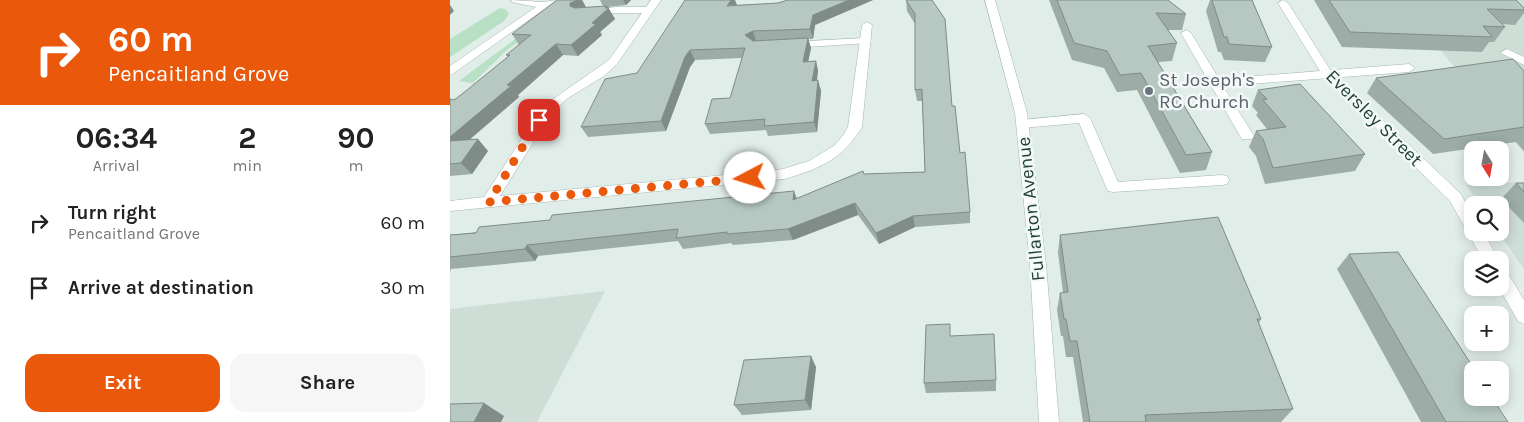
<!DOCTYPE html>
<meta charset="utf-8">
<style>
body{margin:0;font-family:Karla,sans-serif;background:#f6f6f6;color:#222;height:100vh;display:flex;flex-direction:column;font-size:19px;white-space:nowrap}
*{box-sizing:border-box;margin:0}
p{font-size:16px;color:#767676}
.icon{flex:none;width:28px;height:28px;fill:none;stroke:currentColor;stroke-width:2;stroke-linecap:round;stroke-linejoin:round}
.map{position:relative;flex:1;overflow:hidden}
.drawer{display:flex;flex-direction:column;background:#fff;width:450px}
.drawer>*{flex:none}
.top-card{background:#ea580c;color:#fff;overflow:hidden}
.needle{width:32px;rotate:169deg}
.buttons{position:absolute;left:1014px;top:141px;display:grid;gap:10px}
.buttons a{display:grid;place-items:center;width:45px;height:45px;border-radius:10px;background:#fff;box-shadow:0 2px 12px #0003;font-size:25px}
.pin{position:absolute;display:grid;place-items:center;width:42px;height:42px;color:#fff;margin:-21px;border-radius:10px;box-shadow:0 2px 8px #0006}
.me{position:absolute;width:55px;margin:-28px;rotate:265deg;stroke-linejoin:round;filter:drop-shadow(0 0 4px #0008)}
.turn{display:flex;align-items:center;gap:18px;height:105px;padding:0 25px;font-size:22px}
.turn .icon{width:65px;height:65px;stroke-width:2.5}
.turn b{display:block;font-size:35px;line-height:42px}
.eta{display:flex;justify-content:space-evenly;align-items:center;height:85px;text-align:center}
.eta b{font-size:30px;font-weight:700;line-height:35px}
.action{display:flex;gap:10px;margin-top:auto;padding:10px 25px}
.action a{flex:1;height:58px;border-radius:15px;background:#ea580c;color:#fff;font-size:20px;font-weight:700;line-height:58px;text-align:center}
.action a+a{background:#f6f6f6;color:#222}
ul{padding:0;list-style:none}
li{display:flex;align-items:center;gap:15px;height:65px;padding:0 25px}
li div{flex:1}
li b{display:block;font-size:19px}
li em{font-style:normal}
main{display:flex;flex:1;min-height:0}
.map>svg:first-child{display:block}
</style>
<main>
<section class="drawer">
<div class="top-card">
<div class="turn"><svg class="icon" aria-label="right" viewBox="0 0 24 24"><path d="M7 20v-9h11M14 6l5 5-5 5"/></svg><div><b>60 m</b>Pencaitland Grove</div></div>
</div>
<div class="eta">
<div><b>06:34</b><p>Arrival</p></div>
<div><b>2</b><p>min</p></div>
<div><b>90</b><p>m</p></div>
</div>
<ul>
<li><svg class="icon" aria-label="right" viewBox="0 0 24 24"><path d="M7 20v-9h11M14 6l5 5-5 5"/></svg><div><b>Turn right</b><p>Pencaitland Grove</p></div><em>60 m</em></li>
<li><svg class="icon" aria-label="arrive" viewBox="0 0 24 24"><path d="M6 21V4h12l-3 4 3 4H6"/></svg><div><b>Arrive at destination</b></div><em>30 m</em></li>
</ul>
<div class="action"><a>Exit</a><a>Share</a></div>
</section>
<div class="map">
<svg width="1074" height="422" viewBox="0 0 1074 422">
<rect width="100%" height="100%" fill="#e1ede8"/>
<g fill="#cfddd7">
<polygon points="950,0 1074,0 1074,153"/>
<polygon points="1074,182 1074,269 1049,233 1050,205 1030,205 1016,185"/>
<polygon points="155,291 87,422 0,422 0,309"/>
</g>
<g fill="#b8e0c5">
<polygon points="50,8 55,9 59,14 54,21 0,57 0,39"/>
<polygon points="102,18 57,50 23,83 9,81 80,28"/>
</g>
<g fill="none" stroke-linecap="round" stroke-linejoin="round">
<g stroke="#a3b6b0" stroke-width="1">
<g id="lane">
<polygon points="166,7 199,7 204,10 199,13 166,13 141,16 136,13 141,10"/>
<polygon points="736,30 741,33 769,79 959,64 965,68 959,72 773,86 804,136 802,139 792,139 790,136 731,33"/>
<polygon points="415,38 419,39 421,41 419,43 340,48 334,45 340,42"/>
<polygon points="1057,49 1074,57 1074,65 1053,54 1051,52"/>
<polygon points="634,114 640,118 668,182 772,175 777,176 779,180 777,184 772,185 663,192 658,191 656,187 629,123 572,128 566,124 572,120"/>
</g>
</g>
<g stroke="#a3b6b0" stroke-width="1">
<g id="street">
<polygon points="61,0 93,2 107,0 4,73 0,75 0,66 86,7 62,2"/>
<path d="M201,0H211L167,64L154,76L118,98L102,112L50,196L318,171L333,169L359,161L385,145L394,134L398,127L412,25L417,22L422,25L412,127C392,160 369,169 334,179L0,211V201L34,197L93,106L159,60Z"/>
<polygon points="535,0 545,0 577,113 596,264 609,422 589,422 580,264 565,113"/>
<polygon points="833,0 838,3 881,71 1011,194 1022,215 1022,232 1033,232 1049,260 1033,260 1000,201 873,76 828,3"/>
<polygon points="1050,268 1056,270 1074,300 1074,324 1068,321 1049,288"/>
</g>
</g>
<use href="#lane" fill="#fff" fill-rule="evenodd"/>
<use href="#street" fill="#fff" fill-rule="evenodd"/>
</g>
<g fill="#9daca6">
<polygon points="132,0 136,8 153,6 150,0 181,0 176,5 158,7 165,19 150,32 152,35 128,56 113,55 68,95 69,97 19,140 38,151 22,174 0,176 0,99 4,100 12,94 58,57 56,55 69,45 62,34"/>
<polygon points="338,0 423,0 365,25 363,39 358,39 361,48 358,62 366,61 368,71 367,80 371,91 367,132 318,136 316,130 260,134 255,124 280,98 292,58 245,60 240,67 216,131 138,137 131,127 287,5 328,3"/>
<polygon points="456,0 482,0 502,106 520,212 520,223 465,227 429,244 408,215 343,240 282,245 282,243 233,249 228,241 88,256 85,261 1,269 0,272 0,235 347,198 414,174 475,172 472,101 467,101 465,90 465,24 457,11"/>
<polygon points="599,0 718,0 736,14 732,30 718,30 727,43 722,61 708,62 762,152 756,170 730,173 687,90 667,92 654,68 622,60"/>
<polygon points="760,0 802,0 822,47 815,62 774,60 771,52 768,52 756,11"/>
<polygon points="864,0 1066,0 1074,8 1074,13 1065,25 1052,24 1055,27 1044,42 1039,42 1032,52 892,47"/>
<polygon points="1074,71 1074,151 1066,142 983,154 917,93 926,78"/>
<polygon points="808,90 915,154 905,171 815,184 806,156 799,147 806,131 817,129 806,115 808,113 802,106"/>
<polygon points="1066,183 1074,183 1074,223 1051,199"/>
<polygon points="610,235 811,319 809,323 843,409 831,422 633,422 623,357 616,357 613,336 611,336 607,310 610,293 613,293 608,252"/>
<polygon points="899,254 1058,422 971,422 887,269"/>
<polygon points="501,336 546,380 546,391 476,393 474,383"/>
<polygon points="366,367 361,410 292,415 284,405"/>
</g>
<g fill="#7f8c87">
<polygon points="128,0 132,0 137,9 126,13 120,6 120,3"/>
<polygon points="173,0 181,0 176,5"/>
<polygon points="281,0 285,0 287,5 277,6"/>
<polygon points="399,0 423,0 365,25 363,39 360,29 363,15"/>
<polygon points="0,5 4,11 0,15"/>
<polygon points="157,6 165,19 150,32 152,35 128,56 121,45"/>
<polygon points="303,31 306,41 298,45 295,35"/>
<polygon points="358,38 361,48 356,72 353,62"/>
<polygon points="106,44 113,55 68,95 69,97 4,153 0,149 0,137 57,85"/>
<polygon points="240,50 245,60 240,67 216,131 211,121 235,57"/>
<polygon points="366,61 368,71 365,91 362,81"/>
<polygon points="368,80 371,91 367,132 364,122"/>
<polygon points="28,139 38,151 22,174 11,163"/>
<polygon points="344,191 348,202 343,200"/>
<polygon points="405,203 408,215 343,240 338,229"/>
<polygon points="463,216 465,227 429,244 426,233"/>
<polygon points="77,245 88,256 85,261 75,249"/>
<polygon points="361,356 366,367 361,410 355,400"/>
<polygon points="34,403 54,416 51,422 24,422"/>
</g>
<g fill="#b6c8c1" stroke="#7f8c87">
<polygon points="107,0 128,0 120,3 120,6 125,8 157,6 155,8 159,8 142,23 146,24 121,45 106,44 57,85 61,86 0,137 0,99 4,100 12,94 60,55 56,55 81,35 62,34"/>
<polygon points="235,0 281,0 277,6 328,3 338,0 399,0 363,15 360,29 303,31 295,35 303,41 358,38 353,62 366,61 362,81 368,80 364,122 314,126 315,119 255,124 262,99 280,98 295,48 240,50 235,57 211,121 131,127 155,79 187,73"/>
<polygon points="456,0 482,0 495,19 502,106 505,106 510,153 515,152 520,212 463,216 426,233 405,203 338,229 277,234 277,232 226,238 228,229 77,245 75,249 0,257 0,235 26,233 29,227 100,220 102,215 344,191 343,200 413,171 414,174 475,172 472,89 465,90 465,14"/>
<polygon points="607,0 718,0 736,14 706,13 727,43 698,46 762,152 736,155 691,73 670,75 657,51 624,43"/>
<polygon points="762,0 802,0 822,47 779,44 777,37 774,37"/>
<polygon points="879,0 1066,0 1074,8 1074,10 1037,9 1055,27 1033,26 1042,37 900,32"/>
<polygon points="1063,59 1074,71 1074,127 994,139 926,78"/>
<polygon points="850,84 915,154 823,168 813,139 806,131 836,127 813,100 817,99 808,90"/>
<polygon points="28,139 11,163 0,164 0,141"/>
<polygon points="1066,183 1074,183 1074,192"/>
<polygon points="768,217 811,319 807,319 843,409 695,415 696,422 640,422 627,341 620,341 616,319 614,319 610,293 618,292 610,235"/>
<polygon points="948,252 1025,370 1022,370 1022,398 1042,398 1058,422 996,422 899,254"/>
<polygon points="500,324 500,336 544,334 546,380 474,383 476,325"/>
<polygon points="361,356 355,400 284,405 294,360"/>
<polygon points="34,403 24,422 0,422 0,404"/>
</g>
<g fill="none" stroke-linecap="round" stroke-linejoin="round">
<polyline stroke="#ea580c" stroke-width="9" stroke-dasharray="0 16.2" points="89,120 39,202 300,178"/>
</g>
<circle fill="#6b7280" stroke="#f2f9f6" stroke-width="2" cx="699" cy="91" r="5"/>
<g text-anchor="middle" dominant-baseline="central" stroke-width="5" stroke-linejoin="round" paint-order="stroke">
<g font-size="19" fill="#5b616d" stroke="#f2f9f6" text-anchor="start">
<text x="709" y="80">St Joseph's<tspan x="709" dy="22">RC Church</tspan></text>
</g>
<g font-size="19" fill="#204038" stroke="#f2f9f6">
<text transform="translate(924 118) rotate(45)">Eversley Street</text>
<text transform="translate(581 209) rotate(-96)">Fullarton Avenue</text>
</g>
</g>
</svg>
<div class="buttons">
<a><svg class="needle" viewBox="-14 -14 28 28"><path d="M0-13l5 13h-10z" fill="#e53935"/><path d="M0 13l5-13h-10z" fill="#767676"/></svg></a>
<a><svg class="icon" aria-label="search" viewBox="0 0 24 24"><circle cx="10" cy="10" r="6"/><path d="M15 15l6 6"/></svg></a>
<a><svg class="icon" aria-label="layers" viewBox="0 0 24 24"><path d="M12 4l9 5-9 5-9-5zM3 14l9 5 9-5"/></svg></a>
<a>+</a>
<a>−</a>
</div>
<div class="pin" style="left:89px;top:120px;background:#d93025"><svg class="icon" aria-label="arrive" viewBox="0 0 24 24"><path d="M6 21V4h12l-3 4 3 4H6"/></svg></div>
<svg class="me" style="left:300px;top:178px" viewBox="-20 -20 40 40"><circle r="19" fill="#fff"/><path d="M0-13L10 11 0 6-10 11z" fill="#ea580c"/></svg>
</div>
</main>
